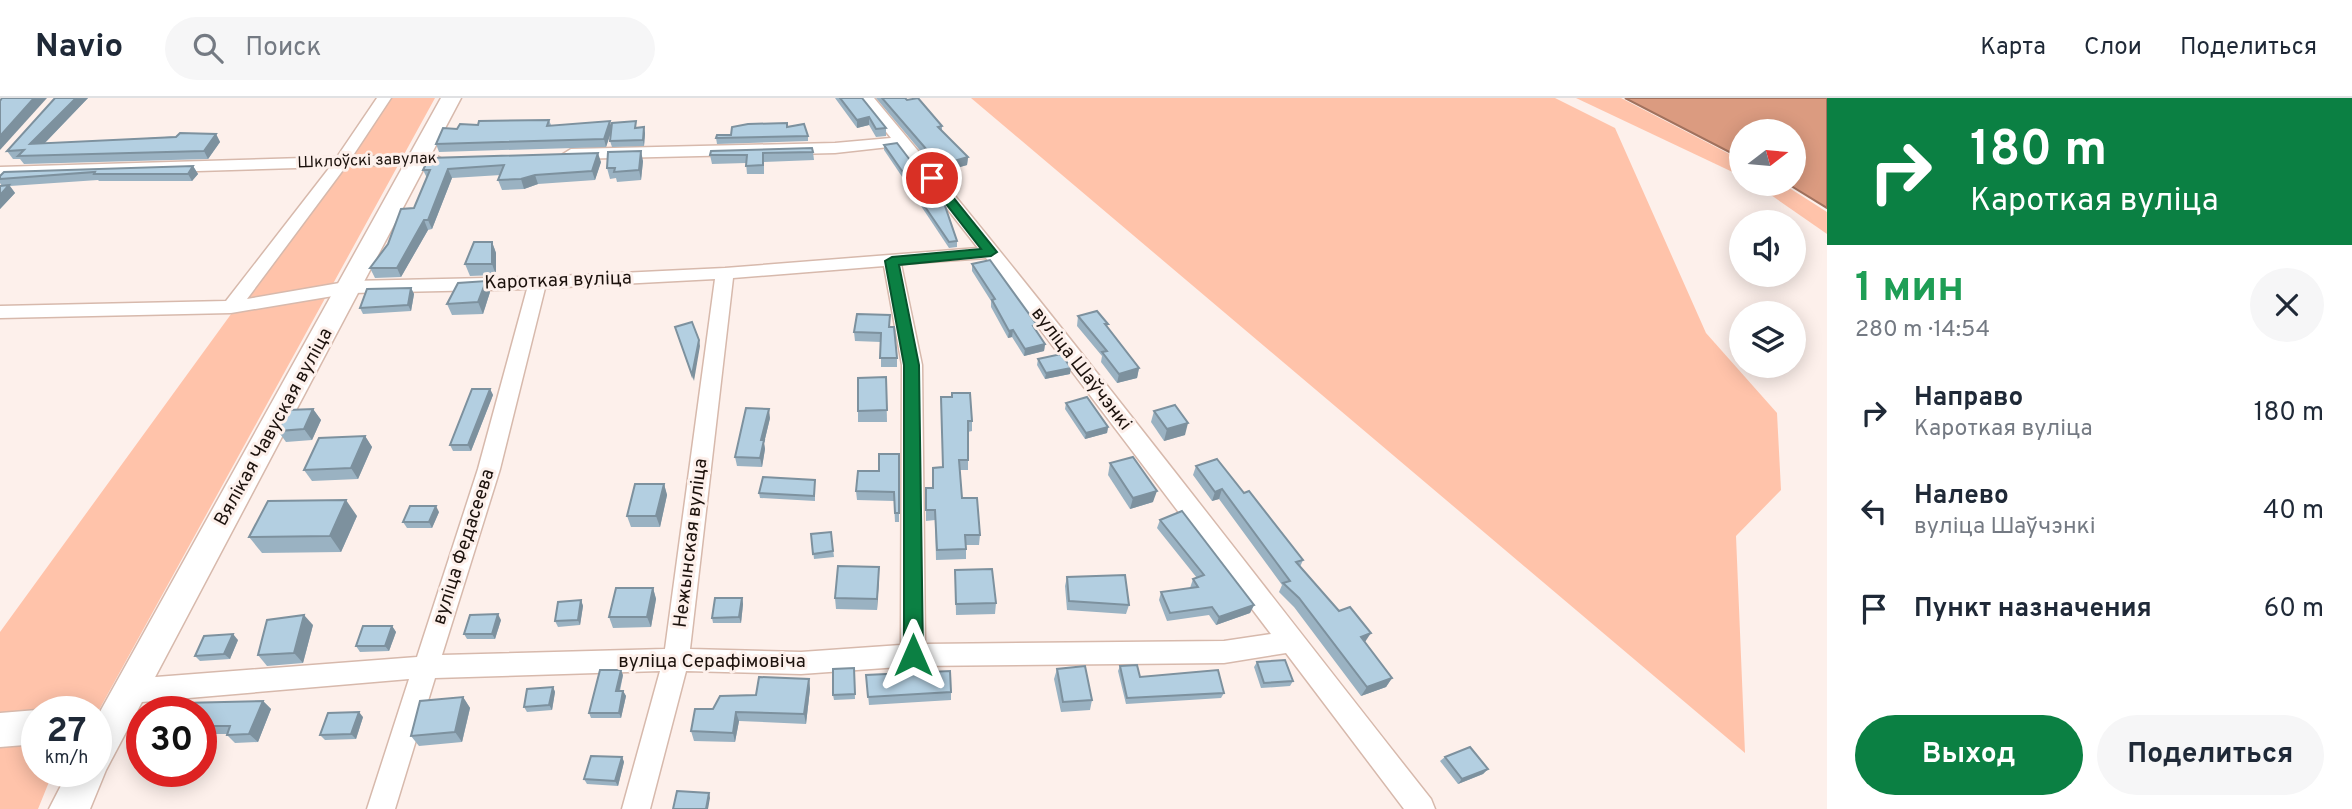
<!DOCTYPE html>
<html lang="ru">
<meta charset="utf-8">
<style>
body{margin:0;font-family:Overpass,sans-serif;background:#f6f6f7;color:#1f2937;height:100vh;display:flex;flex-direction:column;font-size:26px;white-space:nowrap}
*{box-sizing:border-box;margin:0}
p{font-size:23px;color:#747a83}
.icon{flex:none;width:38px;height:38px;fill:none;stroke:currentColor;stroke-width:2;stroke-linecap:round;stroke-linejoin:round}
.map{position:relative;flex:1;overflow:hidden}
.side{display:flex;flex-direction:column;background:#fff;width:525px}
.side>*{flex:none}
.top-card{background:#0b8043;color:#fff;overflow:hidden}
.needle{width:46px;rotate:74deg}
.fabs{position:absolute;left:1729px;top:21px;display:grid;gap:14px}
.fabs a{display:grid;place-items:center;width:77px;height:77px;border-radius:50%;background:#fff;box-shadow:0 4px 18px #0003;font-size:35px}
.speed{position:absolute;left:21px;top:598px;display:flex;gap:14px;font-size:35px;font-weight:700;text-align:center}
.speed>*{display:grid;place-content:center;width:91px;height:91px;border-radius:50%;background:#fff;box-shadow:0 4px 18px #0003;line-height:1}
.speed small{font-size:18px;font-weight:400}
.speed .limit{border:10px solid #d22;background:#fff;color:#111}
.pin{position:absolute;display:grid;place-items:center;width:60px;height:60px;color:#fff;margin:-30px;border:4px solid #fff;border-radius:50%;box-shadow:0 2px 7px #0007}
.me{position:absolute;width:77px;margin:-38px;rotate:0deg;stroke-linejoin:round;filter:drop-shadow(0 0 5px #0008)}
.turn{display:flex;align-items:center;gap:24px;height:147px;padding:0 28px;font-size:32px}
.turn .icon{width:91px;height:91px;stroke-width:2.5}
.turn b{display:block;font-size:49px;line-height:60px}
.round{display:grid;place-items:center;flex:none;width:74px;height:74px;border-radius:37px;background:#f6f6f7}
.head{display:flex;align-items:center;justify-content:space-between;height:119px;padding:0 28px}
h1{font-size:42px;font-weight:700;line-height:52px;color:#1e9e55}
.button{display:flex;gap:14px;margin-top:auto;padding:14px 28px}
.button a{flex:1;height:80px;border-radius:42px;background:#0b8043;color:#fff;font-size:28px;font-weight:700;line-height:80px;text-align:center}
.button a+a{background:#f6f6f7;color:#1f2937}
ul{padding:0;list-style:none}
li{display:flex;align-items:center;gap:21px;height:98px;padding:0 28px}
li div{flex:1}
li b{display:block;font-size:26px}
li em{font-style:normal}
header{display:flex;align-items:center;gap:42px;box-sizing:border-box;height:98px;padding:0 35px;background:#fff;border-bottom:2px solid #e0e1e3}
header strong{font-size:33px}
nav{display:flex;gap:38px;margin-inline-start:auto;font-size:24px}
.search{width:490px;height:63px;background:#f6f6f7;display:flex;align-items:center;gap:18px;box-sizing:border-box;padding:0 24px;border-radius:38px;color:#747a83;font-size:26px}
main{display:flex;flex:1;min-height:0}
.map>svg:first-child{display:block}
</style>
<header>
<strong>Navio</strong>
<div class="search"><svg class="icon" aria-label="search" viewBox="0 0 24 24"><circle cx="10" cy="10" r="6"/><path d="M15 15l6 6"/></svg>Поиск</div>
<nav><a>Карта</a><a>Слои</a><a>Поделиться</a></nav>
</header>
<main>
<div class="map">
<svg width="1827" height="711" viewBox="0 0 1827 711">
<rect width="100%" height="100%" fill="#fdf0eb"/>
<g fill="#ffc3aa">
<polygon points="388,0 435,0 99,612 37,614 0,621 0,534"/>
<polygon points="971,0 1555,0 1615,30 1706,235 1777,315 1781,392 1736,438 1745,655"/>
<polygon points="1576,0 1621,0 1741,62 1741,78"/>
<polygon points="1755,86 1783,86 1827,114 1827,136"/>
<polygon points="13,643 37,646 37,674 53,674 38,711 0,711 0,644"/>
</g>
<polygon fill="#db9b80" stroke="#a2725e" stroke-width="2" points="1625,0 1827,0 1827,110 1788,86 1794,86 1794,33 1741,33 1741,60"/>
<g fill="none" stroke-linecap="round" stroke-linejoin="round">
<g stroke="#d7b9ac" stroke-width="3">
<path id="street" d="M377,0H391L352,59L434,56L442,61L434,66L346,68L247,201L351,183L537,179L725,170L978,150L898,48L835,55L571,61L563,56L571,51L835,45L891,40L859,0H874C1066,229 1246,467 1431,701L1435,711H1404L1286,555L1224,565L913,568L801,576L686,573L650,711H622L660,573L435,580L395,711H367L409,581L130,605L121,601L117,593L121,585L130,581L417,559L478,371L527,191L351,195L231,215L0,220V208L226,203L330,69L0,79V69L337,59ZM986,160L1271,536L1224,543L925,546L922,267L901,166ZM884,168L902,267L901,547L801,554L690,551L733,180ZM715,181L665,551L442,557L500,371L545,190Z"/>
</g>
<g stroke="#d7b9ac" stroke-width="3">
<g id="secondary">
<polygon points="441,0 461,0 106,672 90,711 49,711 68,674 96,674 96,621"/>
<polygon points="37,612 43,614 37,614 37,646 0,649 0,615"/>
</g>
</g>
<use href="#street" fill="#fff" fill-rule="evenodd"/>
<use href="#secondary" fill="#fff" fill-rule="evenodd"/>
</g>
<g fill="#9ab2c2">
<polygon points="55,0 88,0 44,46 216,36 220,44 208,61 24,66 20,61 13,61 7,53"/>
<polygon points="835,0 862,0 886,30 886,38 876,39 869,27 857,30"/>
<polygon points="876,0 905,0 942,28 942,33 968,59 967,67 939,75"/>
<polygon points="549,22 551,27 611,28 637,30 645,35 644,48 612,49 610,43 611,34 606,49 439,54 436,46 457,31 478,27"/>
<polygon points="787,28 808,38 808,43 717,46 716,40"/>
<polygon points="884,47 926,88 911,92 884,52"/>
<polygon points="813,54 814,62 764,64 764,76 747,76 746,65 712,66 710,57"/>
<polygon points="429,60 601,64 595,82 538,86 524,91 502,92 498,82 501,77 452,80 432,131 428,132 401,179 375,180 370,170 414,110 427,80 423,72"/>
<polygon points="643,63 641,82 617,84 616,80 610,81 607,70"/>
<polygon points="193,68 198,76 192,83 99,83 98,82 10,88 15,95 0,111 0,88 2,88 0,85 0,78"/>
<polygon points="917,97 957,143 957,149 949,150 917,102"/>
<polygon points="492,144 496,155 496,177 470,178 465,166"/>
<polygon points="972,166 1037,227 1036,234 1045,246 1044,253 1024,258 1012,239 1008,240 991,209 991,203 972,173"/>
<polygon points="411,190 414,196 411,213 363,216 360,210"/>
<polygon points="490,194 483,216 452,217 447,206"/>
<polygon points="1078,218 1108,226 1107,229 1139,270 1137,280 1117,285 1101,264 1102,258 1077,228"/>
<polygon points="890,229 897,260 897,269 881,269 881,244 855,243 854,234"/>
<polygon points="1038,261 1070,276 1045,281 1037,267"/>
<polygon points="886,279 887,324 858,324 858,313"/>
<polygon points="490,291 493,297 471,353 453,353 450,347"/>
<polygon points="941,299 972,323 972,333 968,334 968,372 959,372 962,400 980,437 979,447 966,447 966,461 936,462 935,422 926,423 926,390 933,390 943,369"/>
<polygon points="1066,305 1108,329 1107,335 1085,341 1065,311"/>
<polygon points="313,311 321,322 312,342 286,344 278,333"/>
<polygon points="1154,313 1185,337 1164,343 1151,324"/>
<polygon points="770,320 764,345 765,351 762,369 737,368 735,359"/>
<polygon points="365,338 372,349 358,381 312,383 304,372"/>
<polygon points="899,356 899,424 895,424 894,403 857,402 856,393"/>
<polygon points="1110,365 1153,404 1130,411 1108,377"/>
<polygon points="1196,368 1244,395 1303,462 1300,469 1365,544 1392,580 1386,589 1361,598 1294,509 1279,494 1282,487 1219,401 1212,403 1193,377"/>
<polygon points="664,386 667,397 660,429 631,429 627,418"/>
<polygon points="815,388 815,403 760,400 759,395"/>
<polygon points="439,414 432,430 407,430 403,424"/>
<polygon points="357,418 341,454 262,455 249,439"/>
<polygon points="1160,422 1254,507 1250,515 1216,527 1209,517 1167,523 1159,502 1161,494 1190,490 1193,481 1197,480 1157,430"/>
<polygon points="831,434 834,459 814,461 811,436"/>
<polygon points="955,472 996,505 995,516 956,517"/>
<polygon points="1067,479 1129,507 1126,516 1067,512 1065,488"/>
<polygon points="879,480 877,512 836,511 835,500"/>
<polygon points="653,490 656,501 651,529 613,530 609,519"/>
<polygon points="742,500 743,506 741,525 713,525 712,520"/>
<polygon points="581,502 583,508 580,527 558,529 555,523"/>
<polygon points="501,522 495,541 467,541 464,536"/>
<polygon points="313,527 303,565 267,568 258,557"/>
<polygon points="392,528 396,534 389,553 360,554 356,548"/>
<polygon points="238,542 230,561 200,563 195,558"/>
<polygon points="1257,564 1293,583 1290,588 1261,590 1254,569"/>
<polygon points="1120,568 1140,579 1224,595 1221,600 1126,606 1118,573"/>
<polygon points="854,570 855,601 834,602 833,597"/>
<polygon points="1057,571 1092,602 1090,612 1061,614 1054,581"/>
<polygon points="623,577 620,593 623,593 626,598 621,620 591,620 589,615"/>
<polygon points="866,577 951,594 951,602 869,607"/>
<polygon points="809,581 810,591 806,626 739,623 735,644 694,643 691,633 756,597"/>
<polygon points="553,589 555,594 552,612 527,614 524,609"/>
<polygon points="463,599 470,610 462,644 419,648 411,638"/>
<polygon points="263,603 271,611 258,644 235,645 227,637 227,636 201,636 201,614"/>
<polygon points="363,619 356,641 325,642 320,637"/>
<polygon points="622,659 624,664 618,688 587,686 584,681"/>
<polygon points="1445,659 1488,671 1483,676 1458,686 1440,663"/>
</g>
<g fill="#7d919e">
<polygon points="34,0 47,0 0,52 0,38"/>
<polygon points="76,0 88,0 36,54 30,46"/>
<polygon points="869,19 869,27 857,30 857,22"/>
<polygon points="610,23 612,31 606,49 604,41"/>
<polygon points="644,29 645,35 644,48 643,42"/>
<polygon points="216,36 220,44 208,61 204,53"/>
<polygon points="641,53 643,63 641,82 639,72"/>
<polygon points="598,55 601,64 595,82 592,73"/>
<polygon points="968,59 967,67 939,75 940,67"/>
<polygon points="193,68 198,76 192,83 188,76"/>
<polygon points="448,71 452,80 432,131 428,122"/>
<polygon points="535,77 538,86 524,91 521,81"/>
<polygon points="926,83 926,88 911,92 911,86"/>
<polygon points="9,87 15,95 0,111 0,97"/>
<polygon points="424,122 428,132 401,179 397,170"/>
<polygon points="492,144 496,155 496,177 492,166"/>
<polygon points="486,183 490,194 483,216 478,204"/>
<polygon points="411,190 414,196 411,213 408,207"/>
<polygon points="1013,232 1012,239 1008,240 1009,233"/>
<polygon points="699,242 700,248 694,283 692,277"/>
<polygon points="1045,246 1044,253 1024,258 1025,251"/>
<polygon points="1071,270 1070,276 1045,281 1046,275"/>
<polygon points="1139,270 1137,280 1117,285 1119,276"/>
<polygon points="490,291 493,297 471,353 468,347"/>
<polygon points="313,311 321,322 312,342 304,331"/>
<polygon points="769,311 770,320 764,345 765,351 762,369 760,360 761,342"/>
<polygon points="1188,325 1185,337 1164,343 1167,331"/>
<polygon points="1108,329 1107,335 1085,341 1086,335"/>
<polygon points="365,338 372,349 358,381 351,370"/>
<polygon points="664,386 667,397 660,429 656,418"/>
<polygon points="1222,391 1219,401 1212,403 1215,394"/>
<polygon points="1157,393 1153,404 1130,411 1133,400"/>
<polygon points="346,402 357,418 341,454 330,438"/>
<polygon points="436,408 439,414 432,430 429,424"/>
<polygon points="879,469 879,480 877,512 877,501"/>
<polygon points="653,490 656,501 651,529 647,519"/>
<polygon points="742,500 743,506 741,525 739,519"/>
<polygon points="581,502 583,508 580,527 578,522"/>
<polygon points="1254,507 1250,515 1216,527 1219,519"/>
<polygon points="498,516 501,522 495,541 492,536"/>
<polygon points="304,517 313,527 303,565 294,555"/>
<polygon points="392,528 396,534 389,553 385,548"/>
<polygon points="1371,535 1365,544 1361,539"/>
<polygon points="233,536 238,542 230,561 224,556"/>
<polygon points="621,572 623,577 618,598 616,593"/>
<polygon points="1392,580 1386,589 1361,598 1367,589"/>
<polygon points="809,581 810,591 806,626 804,616"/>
<polygon points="553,589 555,594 552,612 549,607"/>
<polygon points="623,593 626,598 621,620 619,615"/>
<polygon points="463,599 470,610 462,644 455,634"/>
<polygon points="263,603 271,611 258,644 249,636"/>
<polygon points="359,614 363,619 356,641 351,636"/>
<polygon points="736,614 739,623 735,644 733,635"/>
<polygon points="622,659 624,664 618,688 615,683"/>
<polygon points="1488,671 1483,676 1458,686 1462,681"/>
<polygon points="709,695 710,700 708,711 706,711"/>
</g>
<g fill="#b3cfe1" stroke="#7d919e" stroke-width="2">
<polygon points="2,0 34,0 0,38 0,3"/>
<polygon points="55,0 76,0 30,46 176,39 180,35 216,36 204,53 18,58 24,52 7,53"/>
<polygon points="840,0 862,0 886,30 876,31 869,19 857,22"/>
<polygon points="882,0 905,0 907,2 918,0 942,28 938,29 968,59 940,67"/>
<polygon points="549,22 547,28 610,23 604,41 436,46 443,30 457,31 460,26 478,27 479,23"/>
<polygon points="636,23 635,30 644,29 643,42 610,43 612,25"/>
<polygon points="787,25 787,29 804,26 808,38 716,40 717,37 731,37 732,29 748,26"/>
<polygon points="897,45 926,83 911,86 884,47"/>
<polygon points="812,50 813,54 763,55 763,67 746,68 747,57 710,57 711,53"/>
<polygon points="641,53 639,72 614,74 615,70 607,70 608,54"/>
<polygon points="598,55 592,73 535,77 521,81 498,82 504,67 448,71 428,122 424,122 397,170 370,170 388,146 401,111 414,110 430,72 423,72 429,60"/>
<polygon points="193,68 188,76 94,76 95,74 0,81 0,78 4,74"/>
<polygon points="9,87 0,97 0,88"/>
<polygon points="934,93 945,108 957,143 949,144 917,97"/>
<polygon points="474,144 492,144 492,166 465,166"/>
<polygon points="990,162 1037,227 1033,228 1045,246 1025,251 1013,232 1009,233 992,202 995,201 972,166"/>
<polygon points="486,183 478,204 447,206 458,185"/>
<polygon points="411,190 408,207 360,210 367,191"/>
<polygon points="1097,213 1108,226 1105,226 1139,270 1119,276 1102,254 1107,253 1078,218"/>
<polygon points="857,216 890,217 889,229 894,229 897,260 880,260 881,235 854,234"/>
<polygon points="692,224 699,242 692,277 675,229"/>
<polygon points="1061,256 1071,270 1046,275 1038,261"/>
<polygon points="886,279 887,312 858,313 858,280"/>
<polygon points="472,291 490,291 468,347 450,347"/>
<polygon points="952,295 970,295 972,323 968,323 968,362 959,362 962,400 977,400 980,437 965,437 966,451 937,452 935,412 926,412 926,390 933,390 933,370 943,369 941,299 952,299"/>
<polygon points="1087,299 1108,329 1086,335 1066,305"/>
<polygon points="1175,307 1188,325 1167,331 1154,313"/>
<polygon points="746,310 769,311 761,342 764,342 760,360 735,359"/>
<polygon points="313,311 304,331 278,333 288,312"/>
<polygon points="365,338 351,370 304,372 319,340"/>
<polygon points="879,356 899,356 899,415 895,415 894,394 856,393 858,373 879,373"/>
<polygon points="1133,359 1157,393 1133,400 1110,365"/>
<polygon points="1217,361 1244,395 1249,393 1303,462 1296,464 1339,513 1350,509 1371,535 1361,539 1392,580 1367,589 1299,500 1283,485 1290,483 1222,391 1215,394 1196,368"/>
<polygon points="763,379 815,382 814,398 759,395"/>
<polygon points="635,386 664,386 656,418 627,418"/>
<polygon points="346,402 330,438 249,439 268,403"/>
<polygon points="410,408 436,408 429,424 403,424"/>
<polygon points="1182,413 1254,507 1219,519 1212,509 1170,515 1161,494 1198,489 1193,481 1204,477 1160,422"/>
<polygon points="831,434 833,453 813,456 811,436"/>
<polygon points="838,468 879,469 877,501 835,500"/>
<polygon points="992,471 996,505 956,506 955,472"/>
<polygon points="1125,477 1129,507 1069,503 1067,479"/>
<polygon points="616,490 653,490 647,519 609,519"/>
<polygon points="715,500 742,500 739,519 712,520"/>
<polygon points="581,502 578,522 555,523 558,504"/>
<polygon points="498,516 492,536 464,536 470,517"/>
<polygon points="304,517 294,555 258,557 267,522"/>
<polygon points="363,528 392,528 385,548 356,548"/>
<polygon points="233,536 224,556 195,558 204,538"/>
<polygon points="1285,562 1293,583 1264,585 1257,564"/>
<polygon points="1137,567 1140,579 1218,572 1224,595 1127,600 1120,568"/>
<polygon points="1085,568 1092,602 1063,604 1057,571"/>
<polygon points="854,570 855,596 833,597 833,571"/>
<polygon points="600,572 621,572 616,593 623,593 619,615 589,615"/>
<polygon points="950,573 951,594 868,599 866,577"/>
<polygon points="759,579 809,581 804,616 736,614 733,635 691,633 695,611 713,611 720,598 756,597"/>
<polygon points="553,589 549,607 524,609 527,591"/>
<polygon points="463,599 455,634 411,638 420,603"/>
<polygon points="263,603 249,636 227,637 230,628 201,628 201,614 177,614 182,605"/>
<polygon points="359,614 351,636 320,637 328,615"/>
<polygon points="1470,649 1488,671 1462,681 1445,659"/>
<polygon points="591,658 622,659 615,683 584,681"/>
<polygon points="677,693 709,695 706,711 673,711"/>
</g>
<polygon fill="#0b8043" stroke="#07532c" stroke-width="2" points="932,77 936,78 997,154 991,158 899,167 919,267 923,557 920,563 913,565 906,563 904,557 904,267 885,163 892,159 981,151 926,80"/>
<g text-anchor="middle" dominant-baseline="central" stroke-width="6" stroke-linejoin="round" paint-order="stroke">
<g font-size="16" fill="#1c120d" stroke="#fdf0eb">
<text transform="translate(367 63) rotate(-2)">Шклоўскі завулак</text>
</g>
<g font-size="19" fill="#1c120d" stroke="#fdf0eb">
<text transform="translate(558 183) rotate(-2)">Кароткая вуліца</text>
<text transform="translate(1081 271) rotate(52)">вуліца Шаўчэнкі</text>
<text transform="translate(274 329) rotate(-61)">Вялікая Чавуская вуліца</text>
<text transform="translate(691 445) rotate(-83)">Нежынская вуліца</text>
<text transform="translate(464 449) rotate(-72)">вуліца Федасеева</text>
<text x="712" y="564">вуліца Серафімовіча</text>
</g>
</g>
</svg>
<div class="fabs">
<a><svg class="needle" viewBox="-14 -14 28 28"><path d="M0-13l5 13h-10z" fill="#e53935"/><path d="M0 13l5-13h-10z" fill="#747a83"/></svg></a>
<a><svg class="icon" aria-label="sound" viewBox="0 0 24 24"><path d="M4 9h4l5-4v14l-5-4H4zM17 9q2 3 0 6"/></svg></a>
<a><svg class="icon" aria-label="layers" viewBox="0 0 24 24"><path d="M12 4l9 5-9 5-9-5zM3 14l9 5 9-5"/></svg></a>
</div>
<div class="speed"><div>27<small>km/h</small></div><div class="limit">30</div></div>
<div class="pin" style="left:932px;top:80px;background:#d93025"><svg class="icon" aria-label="arrive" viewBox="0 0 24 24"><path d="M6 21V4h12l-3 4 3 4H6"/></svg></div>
<svg class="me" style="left:913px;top:557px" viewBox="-20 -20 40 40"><path d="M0-17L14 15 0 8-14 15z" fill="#0b8043" stroke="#fff" stroke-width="4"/></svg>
</div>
<section class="side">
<div class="top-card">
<div class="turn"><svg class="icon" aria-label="right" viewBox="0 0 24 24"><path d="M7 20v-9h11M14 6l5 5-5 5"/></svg><div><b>180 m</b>Кароткая вуліца</div></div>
</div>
<div class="head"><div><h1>1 мин</h1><p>280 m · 14:54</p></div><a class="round"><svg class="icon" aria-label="close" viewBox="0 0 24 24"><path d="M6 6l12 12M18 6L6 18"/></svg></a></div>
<ul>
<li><svg class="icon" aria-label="right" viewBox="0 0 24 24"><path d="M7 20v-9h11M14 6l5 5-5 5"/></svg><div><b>Направо</b><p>Кароткая вуліца</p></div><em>180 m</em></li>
<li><svg class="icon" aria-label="left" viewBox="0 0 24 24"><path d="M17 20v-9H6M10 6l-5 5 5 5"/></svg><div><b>Налево</b><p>вуліца Шаўчэнкі</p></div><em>40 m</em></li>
<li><svg class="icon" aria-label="arrive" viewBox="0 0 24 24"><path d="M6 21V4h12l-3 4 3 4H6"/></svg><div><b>Пункт назначения</b></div><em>60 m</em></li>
</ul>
<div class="button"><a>Выход</a><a>Поделиться</a></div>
</section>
</main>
